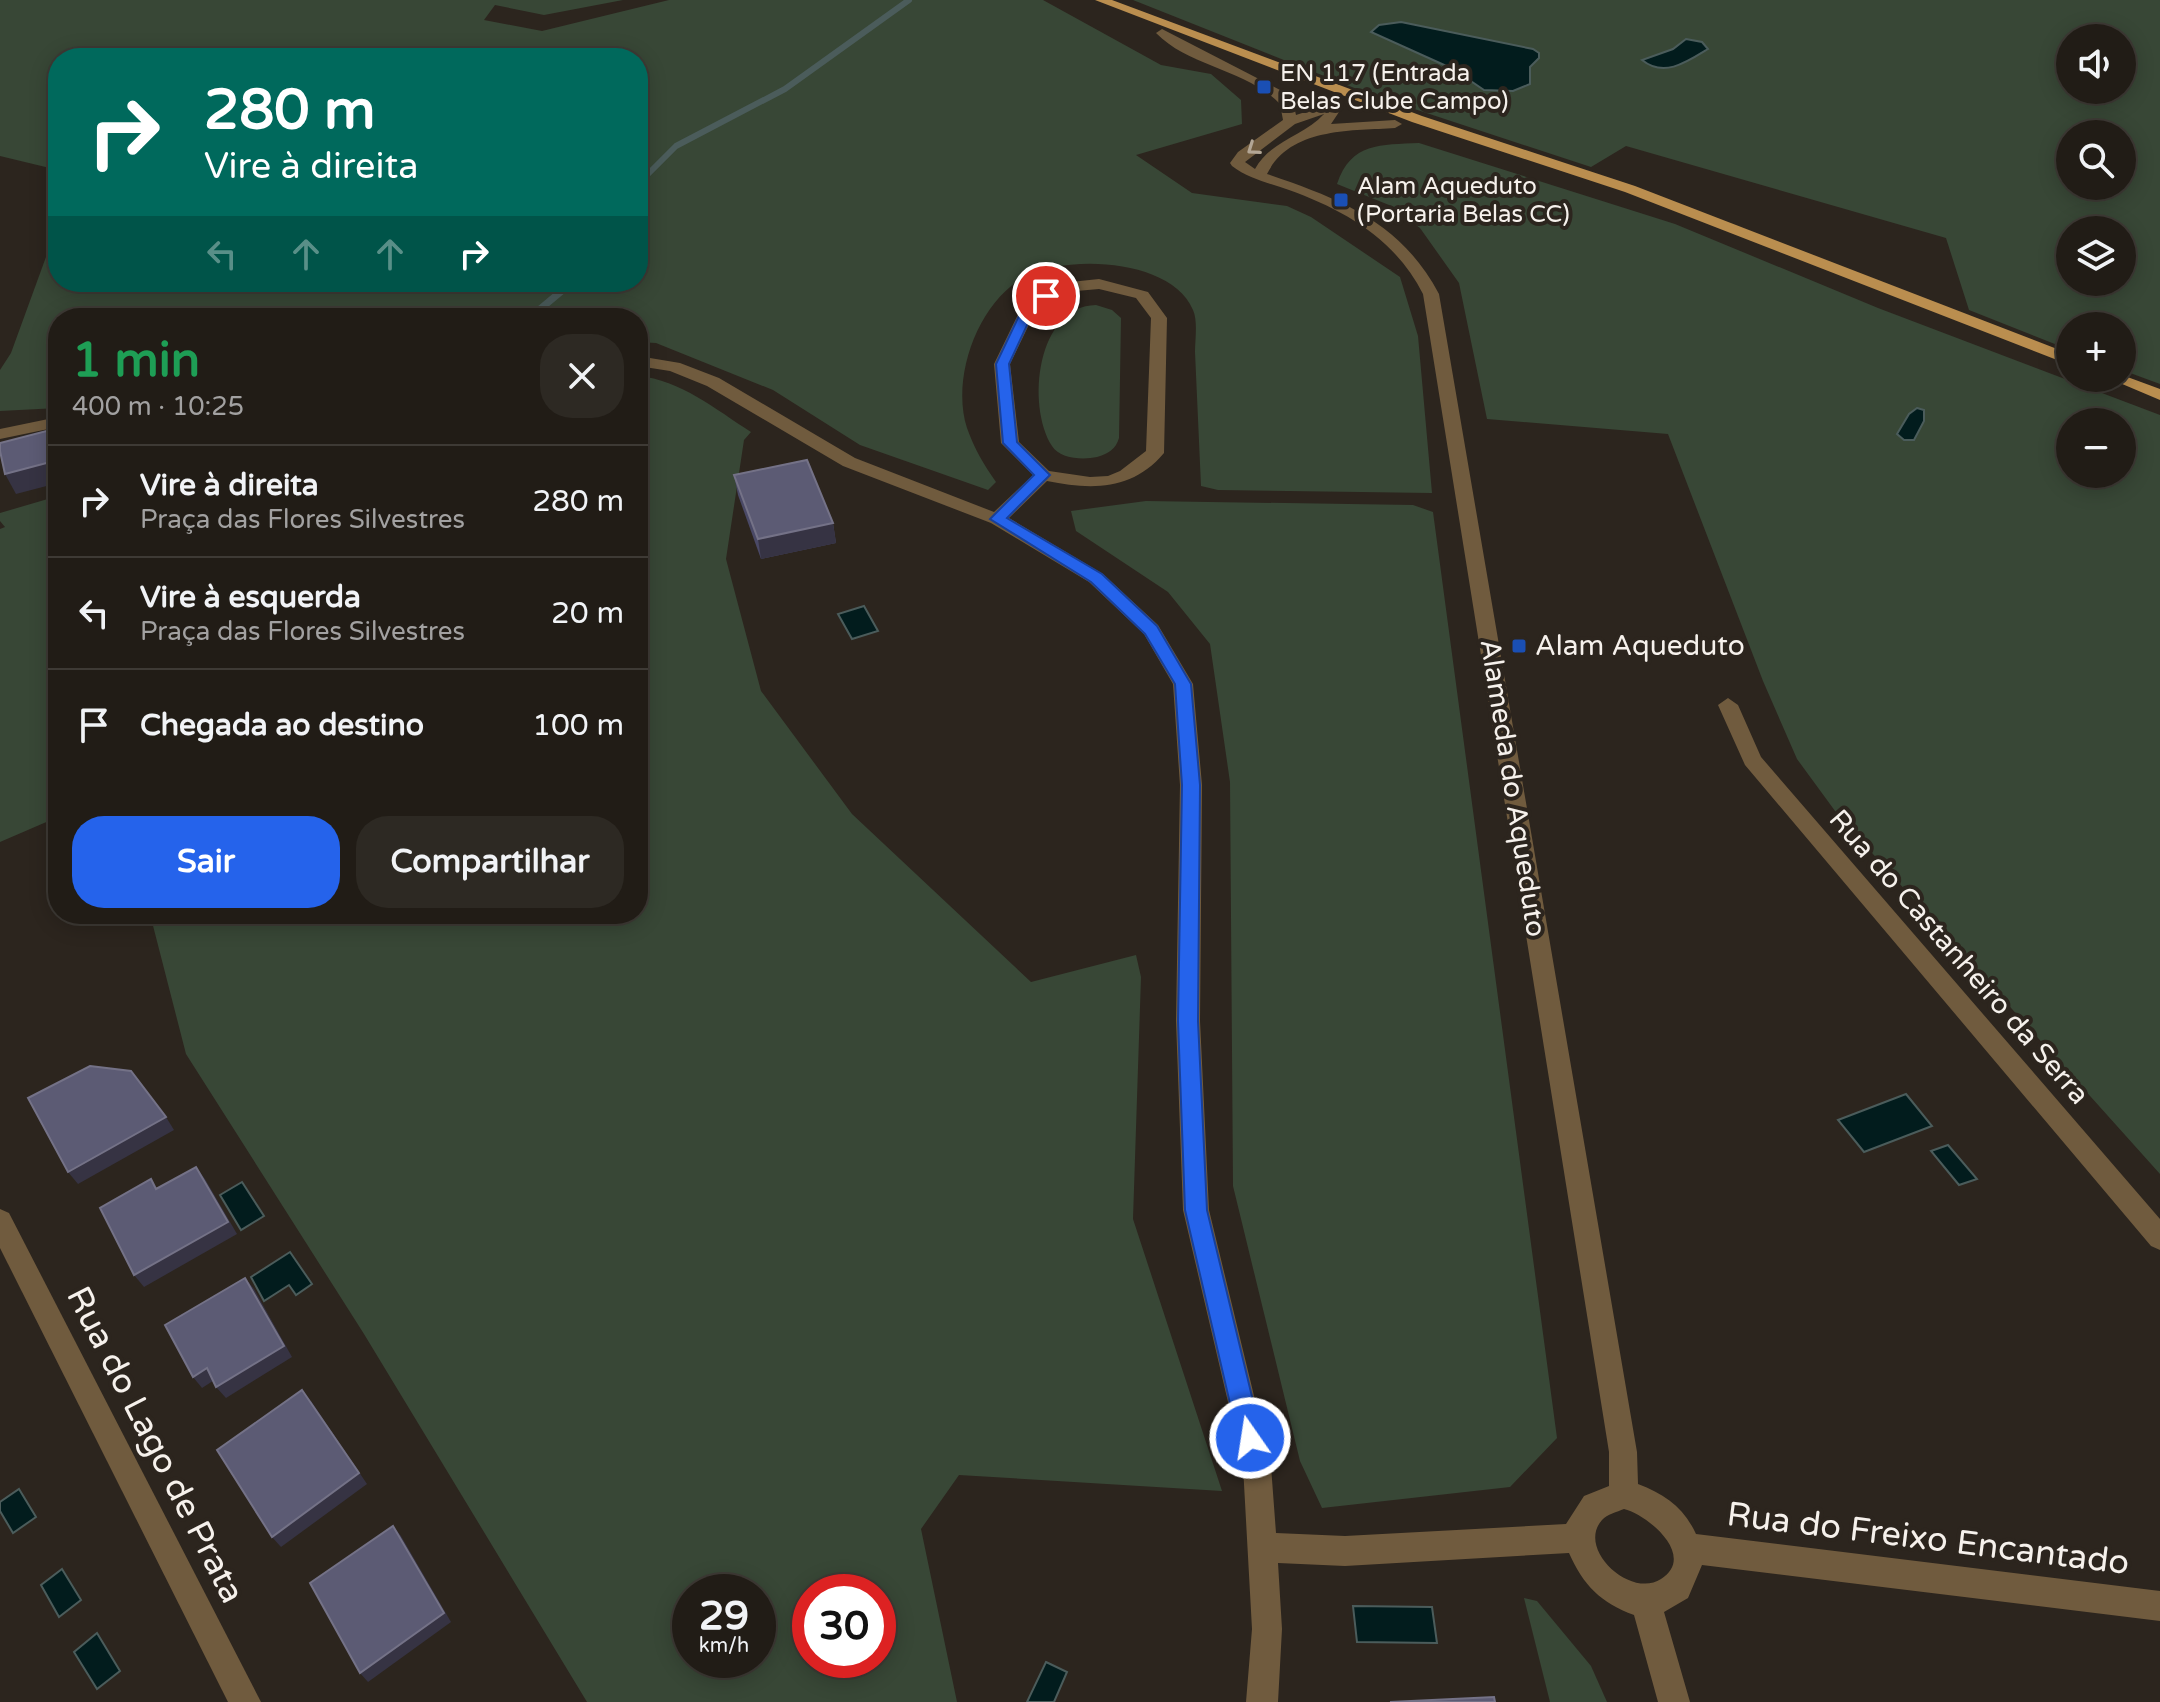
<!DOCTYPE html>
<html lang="pt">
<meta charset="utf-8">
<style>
body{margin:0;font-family:"Varela Round",sans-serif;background:#2d2923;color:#f1f3f6;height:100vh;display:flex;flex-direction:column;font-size:30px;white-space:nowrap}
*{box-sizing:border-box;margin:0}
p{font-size:26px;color:#a2a1a1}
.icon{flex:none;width:44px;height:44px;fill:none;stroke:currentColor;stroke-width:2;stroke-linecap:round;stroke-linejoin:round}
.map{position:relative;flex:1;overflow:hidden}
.details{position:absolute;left:48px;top:308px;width:600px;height:616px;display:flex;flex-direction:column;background:#211c16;border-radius:32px;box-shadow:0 4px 20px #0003,0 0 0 2px #3e3a35}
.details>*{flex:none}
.top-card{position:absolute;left:48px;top:48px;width:600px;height:244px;border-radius:32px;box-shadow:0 4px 20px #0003,0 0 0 2px #3e3a35;background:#00695c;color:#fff;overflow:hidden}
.tools{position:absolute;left:2056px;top:24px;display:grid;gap:16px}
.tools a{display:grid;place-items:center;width:80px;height:80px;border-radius:50%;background:#211c16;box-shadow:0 4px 20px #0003,0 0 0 2px #3e3a35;font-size:40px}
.speed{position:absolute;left:672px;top:1574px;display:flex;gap:16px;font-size:40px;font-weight:700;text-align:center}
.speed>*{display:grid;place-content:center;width:104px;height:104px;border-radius:50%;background:#211c16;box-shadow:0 4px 20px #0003,0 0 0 2px #3e3a35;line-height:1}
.speed small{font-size:20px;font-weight:400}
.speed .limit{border:12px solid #d22;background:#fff;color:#111}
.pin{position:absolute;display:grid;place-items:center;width:68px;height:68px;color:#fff;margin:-34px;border:4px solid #fff;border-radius:50%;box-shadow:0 2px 8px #0007}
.me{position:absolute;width:88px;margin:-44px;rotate:347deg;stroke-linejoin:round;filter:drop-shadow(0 0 6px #0008)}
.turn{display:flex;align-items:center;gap:28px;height:168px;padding:0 24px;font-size:36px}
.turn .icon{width:104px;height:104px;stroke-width:2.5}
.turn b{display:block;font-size:56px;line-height:68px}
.lanes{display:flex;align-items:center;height:76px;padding:0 24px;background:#0003;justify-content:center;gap:40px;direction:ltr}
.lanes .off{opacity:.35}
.round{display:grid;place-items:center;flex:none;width:84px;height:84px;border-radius:32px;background:#2d2923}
.overview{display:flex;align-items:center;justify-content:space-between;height:136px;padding:0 24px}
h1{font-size:48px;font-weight:800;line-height:60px;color:#1e9e55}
.button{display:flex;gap:16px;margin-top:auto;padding:16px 24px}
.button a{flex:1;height:92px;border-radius:32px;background:#2563eb;color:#fff;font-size:32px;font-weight:800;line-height:92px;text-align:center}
.button a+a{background:#2d2923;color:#f1f3f6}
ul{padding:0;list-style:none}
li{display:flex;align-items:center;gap:24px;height:112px;padding:0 24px;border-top:2px solid #3e3a35}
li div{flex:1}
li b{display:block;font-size:30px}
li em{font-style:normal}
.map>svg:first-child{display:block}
</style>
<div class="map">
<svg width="2160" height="1702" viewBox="0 0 2160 1702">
<rect width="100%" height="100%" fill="#2c251e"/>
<g fill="#384736" fill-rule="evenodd">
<path d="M0,0H623L544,15L495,5L484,20L542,31L669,0H1043L1161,65L1211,74L1241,100L1242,124L1136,155L1192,193L1287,206L1311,217L1400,277L1418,336L1432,493L1218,490L1201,486C1199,441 1197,397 1195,352C1195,340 1198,321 1193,310C1171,258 1065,254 1023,278C977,304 951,379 967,428C974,448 984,465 996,482L988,490L860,445L773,390L656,343L638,342V318H58V408L0,411V370L11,353L58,224V282H638V58H273C255,45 203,48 180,48L168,58H58V170L0,156Z"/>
<path d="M1133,0H2160V384L2122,370V326H2070V350L1969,310L1946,238L1626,146L1591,167L1372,95ZM2070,38H2122V90H2070ZM2070,134H2122V186H2070ZM2070,230H2122V282H2070Z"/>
<path d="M1419,143L1675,224L1878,308L2160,415V1174L1838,815L1797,759L1763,681L1668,434L1487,419L1459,283L1420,228L1389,205L1337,184C1351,142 1381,145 1419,143ZM2070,422H2122V474H2070Z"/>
<path d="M1096,305L1112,310L1121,318L1119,438C1116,449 1108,454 1097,457C1083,460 1060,459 1052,446C1026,405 1037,306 1096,305Z"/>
<path d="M638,376C681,380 715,409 751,432L744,440L726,559L761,691L852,814L1031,982L1136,955L1141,977L1133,1219L1222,1491L959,1475L921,1529L957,1702H587L364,1334L186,1054L150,914H638ZM690,1592H758V1660H690ZM810,1592H878V1660H810Z"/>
<polygon points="58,496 58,821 51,820 0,842 0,529 5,527 0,521 0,513"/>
<polygon points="1146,501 1413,505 1433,512 1557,1438 1510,1487 1322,1508 1300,1461 1233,1186 1230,782 1210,644 1168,592 1076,531 1071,511"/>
<polygon points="1524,1598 1537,1601 1591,1666 1607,1702 1550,1702"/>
</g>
<g fill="#021c1d" stroke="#4b5c5b" stroke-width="2">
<polygon points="1401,22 1533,49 1539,53 1539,58 1530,67 1530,84 1513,91 1484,90 1453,69 1371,32 1379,25"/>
<path d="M1686,39L1702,42L1708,49C1687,62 1664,78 1642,60L1673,49Z"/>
<polygon points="1917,408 1924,410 1924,421 1914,440 1904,440 1897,434 1909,414"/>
<polygon points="864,606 878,631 852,639 838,614"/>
<polygon points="1906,1094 1932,1126 1864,1152 1838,1120"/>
<polygon points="1948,1145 1977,1179 1959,1185 1931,1151"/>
<polygon points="242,1182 264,1216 241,1230 220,1195"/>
<polygon points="290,1252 312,1284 296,1295 289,1285 264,1301 251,1277"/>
<polygon points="19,1489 36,1517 13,1533 0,1511 0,1502"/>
<polygon points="62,1569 81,1600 59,1617 41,1585"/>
<polygon points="1353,1606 1432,1607 1437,1643 1357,1642"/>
<polygon points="97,1633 120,1671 97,1689 74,1652"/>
<polygon points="1046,1662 1067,1672 1054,1702 1027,1702"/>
</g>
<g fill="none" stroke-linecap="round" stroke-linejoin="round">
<g stroke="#4b5c5b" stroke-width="6">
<polyline points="638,184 676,146 785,89 909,0"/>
<polyline points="561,291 571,282"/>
</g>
<polyline stroke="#4b5c5b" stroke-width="7" points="490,318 539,310 564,289"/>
<g fill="#705b3e" fill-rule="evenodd">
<path d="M1162,29L1282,91L1293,102L1296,115L1336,102L1343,106L1331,124L1395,120L1402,124L1395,128C1352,131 1290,127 1267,174C1340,199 1401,222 1439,294L1637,1452L1638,1484C1665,1494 1684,1508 1696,1534L2160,1591V1621L1702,1565L1688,1598L1664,1612L1690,1702H1658L1634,1615C1601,1603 1583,1585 1569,1553L1345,1566L1278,1563L1282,1629L1278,1702H1246L1252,1629L1243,1466L1183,1210L1176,1021L1180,785L1173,684L1144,634L1089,582L991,523L843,466L707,386L670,371L638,366V356L680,363L719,378L855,458L994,512L1033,475L1001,443L994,364L1025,300L1061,283L1099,279L1148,292L1167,318L1164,453C1132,491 1091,490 1047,481L1009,518L1103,574L1158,625L1193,684L1202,785L1200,1021L1209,1210L1271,1466L1276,1533L1345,1536L1566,1524L1584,1496L1609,1486V1452L1423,294C1396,240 1345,210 1289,190C1269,183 1249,179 1232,166L1230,163L1238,152L1283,120L1280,104C1246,69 1189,67 1156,33ZM1324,114C1304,136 1270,141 1255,169L1245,162L1295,124ZM1099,289L1136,298L1151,318L1146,451L1120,471L1108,476L1090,477L1049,471L1019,442L1010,364L1038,306L1065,292ZM1624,1509C1648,1515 1697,1556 1661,1579C1631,1599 1576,1549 1602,1520C1607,1514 1617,1512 1624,1509Z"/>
<polygon points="58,417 58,427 0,439 0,429"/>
<polygon points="1728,698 1738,705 1761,757 2160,1219 2160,1250 2151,1246 1745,765 1718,705"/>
<polygon points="0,1209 9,1213 261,1702 228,1702 0,1248"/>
</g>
<g fill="#ba8e4f" fill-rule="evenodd">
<polygon points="1095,0 1112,0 1422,116 1635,186 2070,354 2070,365 1625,192 1412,122"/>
<polygon points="2122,375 2160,389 2160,400 2108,378 2122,378"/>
</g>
</g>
<polygon fill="#4a4966" points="734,475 833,523 836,543 761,559 738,495"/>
<g fill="#363343">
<polygon points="58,460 58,483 16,494 5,474"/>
<polygon points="833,523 836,543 761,559 758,539"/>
<polygon points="166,1117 174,1130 78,1184 68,1172"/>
<polygon points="196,1167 205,1179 237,1234 144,1287 134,1275"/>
<polygon points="245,1278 254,1289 292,1357 226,1398 216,1387"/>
<polygon points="207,1368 216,1379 202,1388 193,1377"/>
<polygon points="311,1401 367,1484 281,1547 272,1537"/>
<polygon points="393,1526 401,1536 451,1622 368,1682 360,1673"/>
</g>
<g fill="#5c5b74" stroke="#747287" stroke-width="2">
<polygon points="58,428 58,460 5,474 0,451 0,443"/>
<polygon points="807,460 833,523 758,539 734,475"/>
<polygon points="90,1066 131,1071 166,1117 68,1172 28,1098"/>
<polygon points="196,1167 228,1222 134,1275 100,1208 151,1179 156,1189"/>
<polygon points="245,1278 284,1346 216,1387 207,1368 193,1377 165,1325"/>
<polygon points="302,1390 359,1473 272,1537 217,1450"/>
<polygon points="393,1526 444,1613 360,1673 310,1583"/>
<polygon points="1494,1697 1495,1702 1390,1702"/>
</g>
<defs><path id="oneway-chevron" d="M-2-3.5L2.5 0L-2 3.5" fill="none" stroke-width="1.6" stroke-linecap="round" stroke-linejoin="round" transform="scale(2)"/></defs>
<use stroke="#b3a695" href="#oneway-chevron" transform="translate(1253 149) rotate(145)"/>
<polygon fill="#2563eb" stroke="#184099" stroke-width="2" points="1046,292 1053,296 1036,306 1009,364 1017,442 1050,475 1007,518 1102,574 1157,626 1191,684 1200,785 1198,1021 1207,1210 1262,1438 1258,1446 1250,1449 1242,1446 1238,1438 1185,1210 1178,1021 1182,785 1175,684 1145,634 1091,582 990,519 1034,475 1003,443 996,364 1026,301"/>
<g fill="#1a4fb4" stroke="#2c251e" stroke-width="3">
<rect x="1256" y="79" width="16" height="16" rx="4"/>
<rect x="1333" y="192" width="16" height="16" rx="4"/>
<rect x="1511" y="638" width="16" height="16" rx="4"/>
</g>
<g text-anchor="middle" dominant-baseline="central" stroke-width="8" stroke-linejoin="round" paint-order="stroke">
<g font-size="24" fill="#f6f1ec" stroke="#2c251e" text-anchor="start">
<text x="1280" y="73">EN 117 (Entrada<tspan x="1280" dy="28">Belas Clube Campo)</tspan></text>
<text x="1357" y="186">Alam Aqueduto<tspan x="1357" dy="28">(Portaria Belas CC)</tspan></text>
</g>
<g font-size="28" fill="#f6f1ec" stroke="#2c251e" text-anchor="start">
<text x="1535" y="646">Alam Aqueduto</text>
</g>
<g font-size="28" fill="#f6f1ec" stroke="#2c251e">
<text transform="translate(1513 788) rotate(81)">Alameda do Aqueduto</text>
<text transform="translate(1959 957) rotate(49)">Rua do Castanheiro da Serra</text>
</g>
<g font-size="34" fill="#f6f1ec" stroke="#2c251e">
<text transform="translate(155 1445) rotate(63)">Rua do Lago de Prata</text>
<text transform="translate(1928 1539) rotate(7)">Rua do Freixo Encantado</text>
</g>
</g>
</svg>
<div class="tools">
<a><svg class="icon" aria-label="sound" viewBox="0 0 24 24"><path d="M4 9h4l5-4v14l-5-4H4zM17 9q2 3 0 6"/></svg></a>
<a><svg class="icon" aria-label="search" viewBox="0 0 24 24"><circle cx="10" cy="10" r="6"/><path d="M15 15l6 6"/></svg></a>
<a><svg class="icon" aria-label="layers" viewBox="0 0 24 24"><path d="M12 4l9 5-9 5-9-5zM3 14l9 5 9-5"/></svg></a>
<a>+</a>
<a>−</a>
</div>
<div class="speed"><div>29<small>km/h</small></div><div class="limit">30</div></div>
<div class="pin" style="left:1046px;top:296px;background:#d93025"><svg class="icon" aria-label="arrive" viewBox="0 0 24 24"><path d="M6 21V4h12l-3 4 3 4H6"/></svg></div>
<svg class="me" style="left:1250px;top:1438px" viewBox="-20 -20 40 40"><circle r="17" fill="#2563eb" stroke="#fff" stroke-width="3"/><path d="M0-11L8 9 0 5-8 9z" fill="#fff"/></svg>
<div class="top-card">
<div class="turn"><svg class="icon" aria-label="right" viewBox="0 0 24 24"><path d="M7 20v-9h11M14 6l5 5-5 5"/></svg><div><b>280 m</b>Vire à direita</div></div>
<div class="lanes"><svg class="icon off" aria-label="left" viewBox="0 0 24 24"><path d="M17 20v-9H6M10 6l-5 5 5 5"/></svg><svg class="icon off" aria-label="ahead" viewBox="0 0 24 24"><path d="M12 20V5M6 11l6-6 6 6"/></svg><svg class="icon off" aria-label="ahead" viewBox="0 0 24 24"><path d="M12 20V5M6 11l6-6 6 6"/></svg><svg class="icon" aria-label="right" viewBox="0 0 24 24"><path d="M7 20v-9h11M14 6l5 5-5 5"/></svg></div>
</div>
<section class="details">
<div class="overview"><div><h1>1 min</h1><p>400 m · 10:25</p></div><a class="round"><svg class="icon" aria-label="close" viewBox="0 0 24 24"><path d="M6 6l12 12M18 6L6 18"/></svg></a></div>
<ul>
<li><svg class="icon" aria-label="right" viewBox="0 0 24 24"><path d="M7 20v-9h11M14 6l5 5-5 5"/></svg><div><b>Vire à direita</b><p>Praça das Flores Silvestres</p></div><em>280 m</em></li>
<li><svg class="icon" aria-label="left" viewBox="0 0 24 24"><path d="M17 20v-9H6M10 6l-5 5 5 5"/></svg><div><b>Vire à esquerda</b><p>Praça das Flores Silvestres</p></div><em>20 m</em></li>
<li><svg class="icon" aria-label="arrive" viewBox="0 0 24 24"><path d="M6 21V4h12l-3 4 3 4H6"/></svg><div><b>Chegada ao destino</b></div><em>100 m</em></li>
</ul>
<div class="button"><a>Sair</a><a>Compartilhar</a></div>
</section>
</div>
